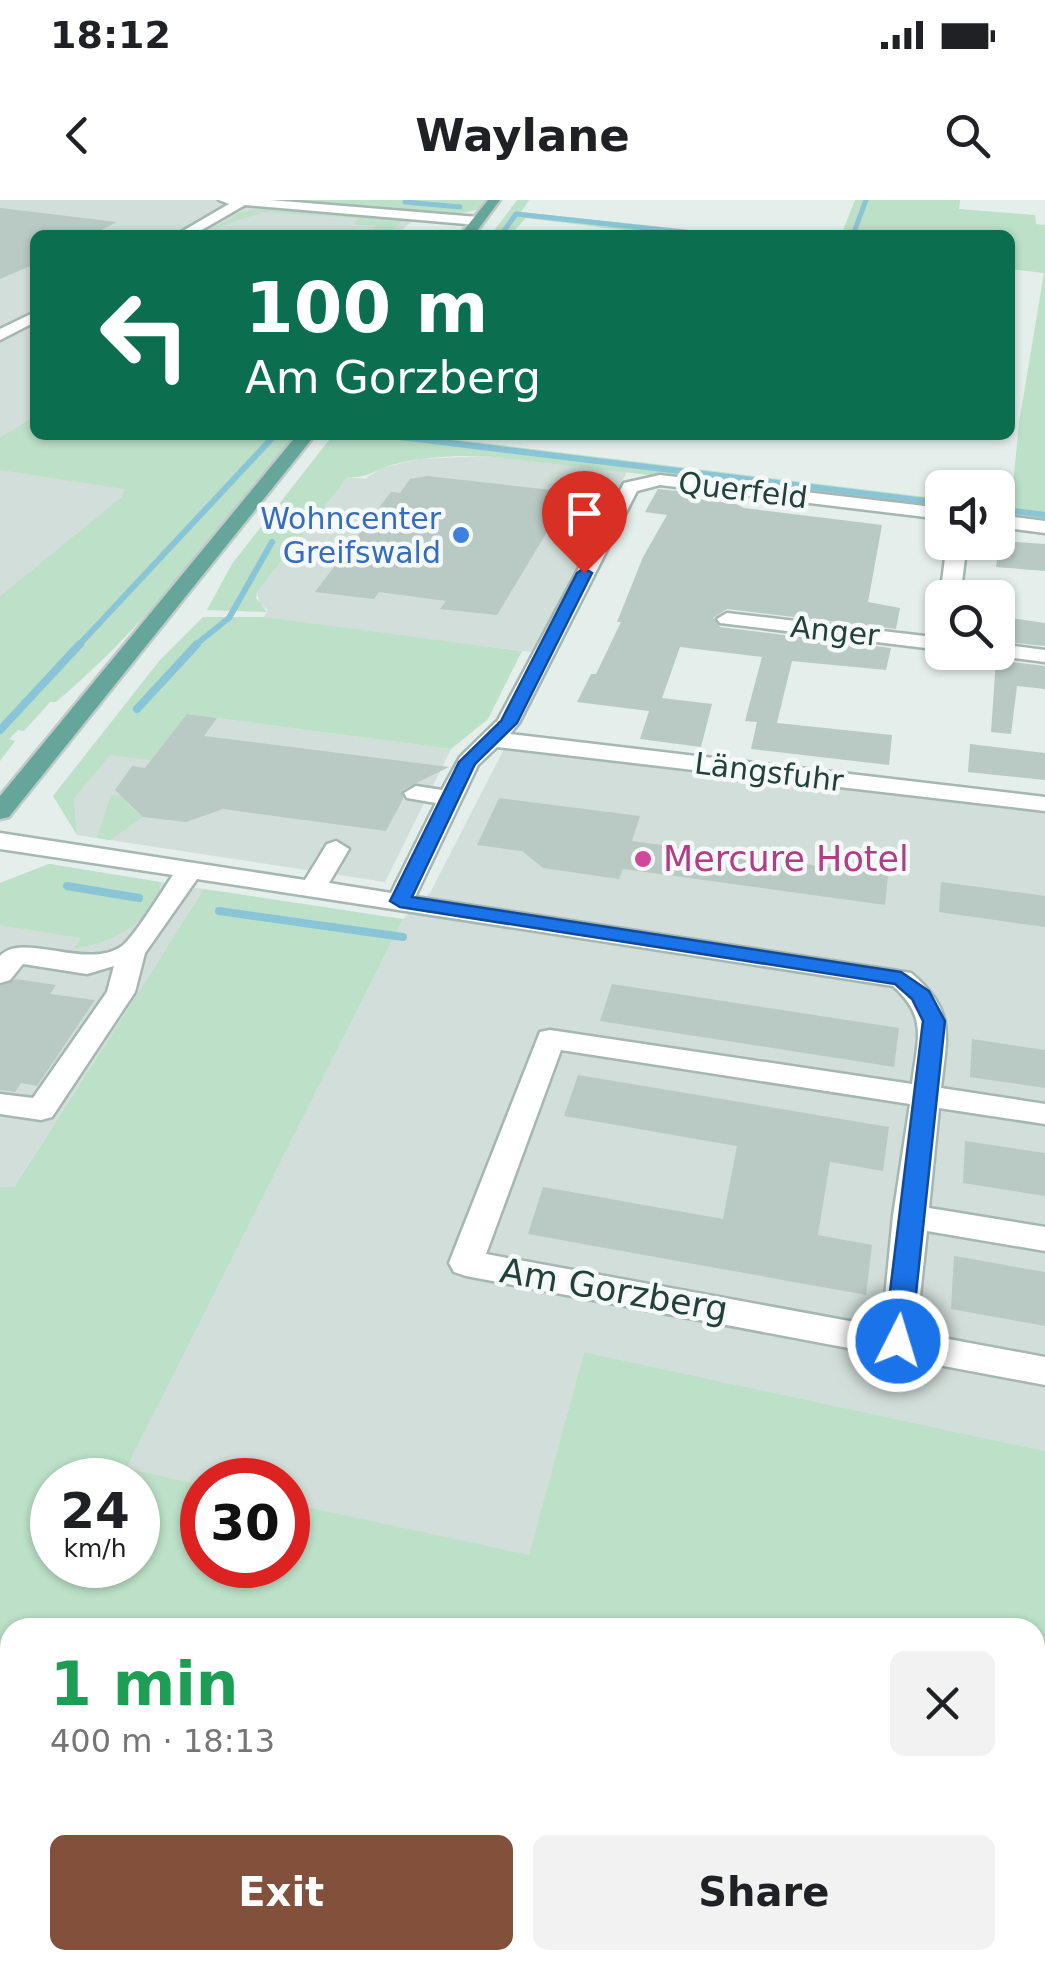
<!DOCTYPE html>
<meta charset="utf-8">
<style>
body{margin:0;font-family:"DejaVu Sans",sans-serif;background:#f2f2f2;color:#202124;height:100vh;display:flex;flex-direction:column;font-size:38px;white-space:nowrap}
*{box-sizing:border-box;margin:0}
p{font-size:32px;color:#757577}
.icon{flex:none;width:55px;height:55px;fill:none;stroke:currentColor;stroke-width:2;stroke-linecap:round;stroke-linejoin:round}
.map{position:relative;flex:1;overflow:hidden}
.side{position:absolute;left:0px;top:1418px;width:1045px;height:352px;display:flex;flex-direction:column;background:#fff;border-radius:30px 30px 0 0;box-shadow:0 2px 8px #0004}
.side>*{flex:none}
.top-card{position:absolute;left:30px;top:30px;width:985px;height:210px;border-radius:15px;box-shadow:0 2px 8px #0004;background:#0b6e4f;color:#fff;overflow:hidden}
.buttons{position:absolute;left:925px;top:270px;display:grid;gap:20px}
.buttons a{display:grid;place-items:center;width:90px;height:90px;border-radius:15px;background:#fff;box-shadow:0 2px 8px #0004;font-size:50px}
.speed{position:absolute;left:30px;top:1258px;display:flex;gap:20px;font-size:50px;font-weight:700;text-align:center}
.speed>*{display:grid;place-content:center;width:130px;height:130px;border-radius:50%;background:#fff;box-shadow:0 2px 8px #0004;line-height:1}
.speed small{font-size:25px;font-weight:400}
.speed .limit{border:15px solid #d22;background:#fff;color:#111}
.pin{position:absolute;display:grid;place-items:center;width:85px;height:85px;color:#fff;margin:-102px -42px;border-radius:50% 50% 50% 0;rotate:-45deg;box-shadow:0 0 10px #0007}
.pin .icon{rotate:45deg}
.me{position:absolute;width:110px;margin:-55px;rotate:5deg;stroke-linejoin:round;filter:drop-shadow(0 0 8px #0008)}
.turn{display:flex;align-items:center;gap:35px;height:210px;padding:0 50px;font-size:45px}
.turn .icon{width:130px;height:130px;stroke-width:2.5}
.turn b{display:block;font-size:70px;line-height:85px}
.round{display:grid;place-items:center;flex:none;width:105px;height:105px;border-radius:15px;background:#f2f2f2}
.head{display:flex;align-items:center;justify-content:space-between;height:170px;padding:0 50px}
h1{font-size:60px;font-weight:800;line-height:75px;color:#1e9e55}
.cta{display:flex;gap:20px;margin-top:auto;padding:20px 50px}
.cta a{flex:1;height:115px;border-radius:15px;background:#82503b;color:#fff;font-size:40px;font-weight:800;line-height:115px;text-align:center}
.cta a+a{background:#f2f2f2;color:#202124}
.status{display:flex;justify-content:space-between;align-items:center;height:70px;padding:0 50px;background:#fff;direction:ltr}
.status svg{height:28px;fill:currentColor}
header{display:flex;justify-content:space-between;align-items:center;height:130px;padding:0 50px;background:#fff;font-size:45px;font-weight:800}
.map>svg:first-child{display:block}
</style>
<div class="status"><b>18:12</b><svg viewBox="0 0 49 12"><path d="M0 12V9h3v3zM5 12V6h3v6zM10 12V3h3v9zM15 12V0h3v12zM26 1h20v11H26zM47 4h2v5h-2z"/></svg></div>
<header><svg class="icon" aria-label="back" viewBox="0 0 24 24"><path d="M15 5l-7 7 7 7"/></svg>Waylane<svg class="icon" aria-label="search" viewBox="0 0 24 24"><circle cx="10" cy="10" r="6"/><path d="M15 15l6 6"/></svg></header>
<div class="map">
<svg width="1045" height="1768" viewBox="0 0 1045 1768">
<rect width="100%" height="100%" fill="#e4eeea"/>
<g fill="#d2ded9">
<polygon points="0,0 486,0 476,10 464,13 422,13 396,35 35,35 35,235 125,289 123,297 0,396"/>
<polygon points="486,256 628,270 532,452 263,419 268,410 260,404 257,392 348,277 365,279 382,268 420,259"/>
<polygon points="187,514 451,549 385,682 77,635 74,599 110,554"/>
<polygon points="504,549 1045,612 1045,1251 584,1152 529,1356 288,1303 288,1280 202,1280 202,1285 125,1268 403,719 430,693"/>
<polygon points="49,664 204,689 13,988 0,987 0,683"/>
</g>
<g fill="#bce0c8" fill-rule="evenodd">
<polygon points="263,0 486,0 476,10 444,15"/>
<polygon points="517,0 529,0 521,12 737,35 664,35 526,18 510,35 491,35"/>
<polygon points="855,0 960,0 959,9 1035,15 1036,24 1045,25 1045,322 998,316 998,305 1011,306 1019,223 1044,73 1010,69 1010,35 841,35"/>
<polygon points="267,8 401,20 402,21 386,35 363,35 376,26 354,24 359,18 263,12 212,29 241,12"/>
<path d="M35,216V235H296C221,328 147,425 56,502H50L24,531L18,530L9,539L15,541L0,561V396L122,297L125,289L0,270V238Z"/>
<path d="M333,235H417L942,299V309L486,256C457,256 427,256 399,263C379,267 368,279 348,277L257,392L256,398L267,412L207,410L232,364Z"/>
<polygon points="203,417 262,417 522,451 488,519 451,549 187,514 151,560 110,555 74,599 77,635 53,596 160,460"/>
<polygon points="111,595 127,597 129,606 143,617 110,640 97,638"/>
<path d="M49,664L159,682L161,697C138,728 112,742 74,749L81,738L0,725V683Z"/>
<path d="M204,689L403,719L126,1268L202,1285V1365H288V1303L529,1355L584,1152L1045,1251V1768H0V987H14ZM52,1280H138V1365H52ZM10,1428H1035V1760H10Z"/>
</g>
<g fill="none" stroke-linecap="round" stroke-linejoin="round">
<g stroke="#89c5d6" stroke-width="5">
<polyline points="405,2 460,7"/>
<polyline points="501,35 516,14 711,35"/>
<polyline points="853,35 866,0"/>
</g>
<g stroke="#89c5d6" stroke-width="6">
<polyline points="384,235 942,303"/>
<polyline points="998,309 1045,315"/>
<polyline points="78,446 275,235"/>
<polyline points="194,446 229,418 272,342"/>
</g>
<g stroke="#89c5d6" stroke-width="8">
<polyline points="137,509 197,444"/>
<polyline points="0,530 80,444"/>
<polyline points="67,686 139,698"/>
<polyline points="219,711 403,737"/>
</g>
</g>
<g fill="#b9c9c3">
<polygon points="0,8 117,22 92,35 35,35 35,64 0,79"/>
<polygon points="427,276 560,291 547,311 559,312 497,415 440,409 446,401 379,392 374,399 315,392 391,292 400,293 410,279"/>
<polygon points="658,289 688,292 685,297 736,304 744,308 882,325 868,402 900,408 896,429 727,409 713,418 720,427 891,448 886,470 792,461 777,523 892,535 889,565 751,549 757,522 745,521 762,457 680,447 662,498 712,504 701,547 640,539 649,511 577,502 591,474 596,474 621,422 617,422 643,357 667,315 645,312"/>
<polygon points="1000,341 1045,344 1045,371 996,367"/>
<polygon points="998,416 1045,423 1045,446 998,441"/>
<polygon points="996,460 1045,466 1045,489 1017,486 1011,534 991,532"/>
<polygon points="187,514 217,518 204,536 449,567 402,590 403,599 386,631 223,609 186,622 143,617 115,590 132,566 145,568"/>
<polygon points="970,544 1045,553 1045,580 968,572"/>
<polygon points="499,598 640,616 632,641 888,675 885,705 623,669 619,679 543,668 522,651 477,645"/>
<polygon points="941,682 1045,696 1045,727 939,712"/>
<polygon points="16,779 56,785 50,794 95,800 37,886 21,883 15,892 0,890 0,786"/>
<polygon points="612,784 899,828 894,867 600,821"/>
<polygon points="972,839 1045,850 1045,888 970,877"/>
<polygon points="578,875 889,927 883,971 830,962 818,1035 872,1045 866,1095 528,1034 543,987 723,1019 737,946 564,916"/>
<polygon points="965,941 1045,953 1045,996 963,983"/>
<polygon points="954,1056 1045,1072 1045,1126 951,1109"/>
</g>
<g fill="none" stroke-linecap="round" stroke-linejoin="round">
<g stroke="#a6b7b2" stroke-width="5">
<g id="minor">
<polygon points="219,0 270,0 478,17 484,21 478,25 245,5 193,35 176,35 229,4"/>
<polygon points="35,112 35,122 0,140 0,129"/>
<path d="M660,275L942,308V319L660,285L637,291L519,523L510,534L1045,597V611L497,547L478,565L415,697L911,773C956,811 947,834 941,888L1045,904V924L939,908L929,1008L1045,1027V1051L927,1031L916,1133L1045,1157V1185L466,1076L454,1072L449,1063L540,832L550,830L912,884C917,840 929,818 893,786L197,679L145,753L135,792L52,917L41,920L0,914V894L33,898L107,792L114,766L87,774L23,764L10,780L0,783V756C22,731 88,771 122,746C135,736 162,691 173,675L0,649V633L305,680L327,644L336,641L349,649L329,683L391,693L436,603L407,598L404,593L416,586L442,590L460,557L498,520L624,283ZM561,850L910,904L893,1016L882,1127L486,1054Z"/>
<polygon points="998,315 1045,321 1045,333 998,327"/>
<polygon points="947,342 967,342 960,398 942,398 942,402 940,398"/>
<polygon points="727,413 942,438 942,450 720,423 717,419"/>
<polygon points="998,444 1045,450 1045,462 990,455 998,452"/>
</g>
</g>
<g stroke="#c1cac8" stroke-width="5">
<g id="major">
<polygon points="488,0 500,0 474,35 460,35"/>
<polygon points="297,235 315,235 9,617 0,619 0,596"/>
</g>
</g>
<use href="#minor" fill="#fff" fill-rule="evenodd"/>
<use href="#major" fill="#66a69a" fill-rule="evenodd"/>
</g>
<polygon fill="#1a73e8" stroke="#114b97" stroke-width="2.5" points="584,368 592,373 517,523 475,564 412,697 901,772 929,791 945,821 911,1141 907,1149 898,1152 888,1149 884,1141 923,821 912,799 895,784 400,707 390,701 459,562 501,521 577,373"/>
<circle fill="#3f7fe0" stroke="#f5faf8" stroke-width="4" cx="461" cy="335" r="10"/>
<circle fill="#d1479c" stroke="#f5faf8" stroke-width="4" cx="643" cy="659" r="10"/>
<g text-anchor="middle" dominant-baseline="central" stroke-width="9" stroke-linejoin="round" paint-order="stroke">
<g font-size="30" fill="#22413b" stroke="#f5faf8">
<text transform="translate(743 290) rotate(7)">Querfeld</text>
<text transform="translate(835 431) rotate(6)">Anger</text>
<text transform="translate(769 572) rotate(7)">Längsfuhr</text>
</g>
<g font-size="30" fill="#366cbe" stroke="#f5faf8" text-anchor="end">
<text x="441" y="318">Wohncenter<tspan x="441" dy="34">Greifswald</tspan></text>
</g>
<g font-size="35" fill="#b23c85" stroke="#f5faf8" text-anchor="start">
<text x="663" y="659">Mercure Hotel</text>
</g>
<g font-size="35" fill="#22413b" stroke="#f5faf8">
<text transform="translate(614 1090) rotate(10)">Am Gorzberg</text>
</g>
</g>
</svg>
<div class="buttons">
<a><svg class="icon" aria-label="sound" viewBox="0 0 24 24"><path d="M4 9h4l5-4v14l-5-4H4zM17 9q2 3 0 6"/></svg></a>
<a><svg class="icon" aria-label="search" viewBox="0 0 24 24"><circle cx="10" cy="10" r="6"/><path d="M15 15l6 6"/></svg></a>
</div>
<div class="speed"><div>24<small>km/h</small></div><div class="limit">30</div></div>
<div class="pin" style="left:584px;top:373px;background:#d93025"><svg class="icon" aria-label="arrive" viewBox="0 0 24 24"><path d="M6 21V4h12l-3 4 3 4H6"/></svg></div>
<svg class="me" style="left:898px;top:1141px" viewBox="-20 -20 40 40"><circle r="17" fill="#1a73e8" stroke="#fff" stroke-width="3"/><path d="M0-11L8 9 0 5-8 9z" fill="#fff"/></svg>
<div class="top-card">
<div class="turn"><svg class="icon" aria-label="left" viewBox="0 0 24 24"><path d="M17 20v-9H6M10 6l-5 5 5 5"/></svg><div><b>100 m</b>Am Gorzberg</div></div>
</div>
<section class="side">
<div class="head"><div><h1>1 min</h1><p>400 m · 18:13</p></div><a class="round"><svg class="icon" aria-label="close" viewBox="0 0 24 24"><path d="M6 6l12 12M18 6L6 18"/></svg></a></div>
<div class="cta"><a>Exit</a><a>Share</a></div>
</section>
</div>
